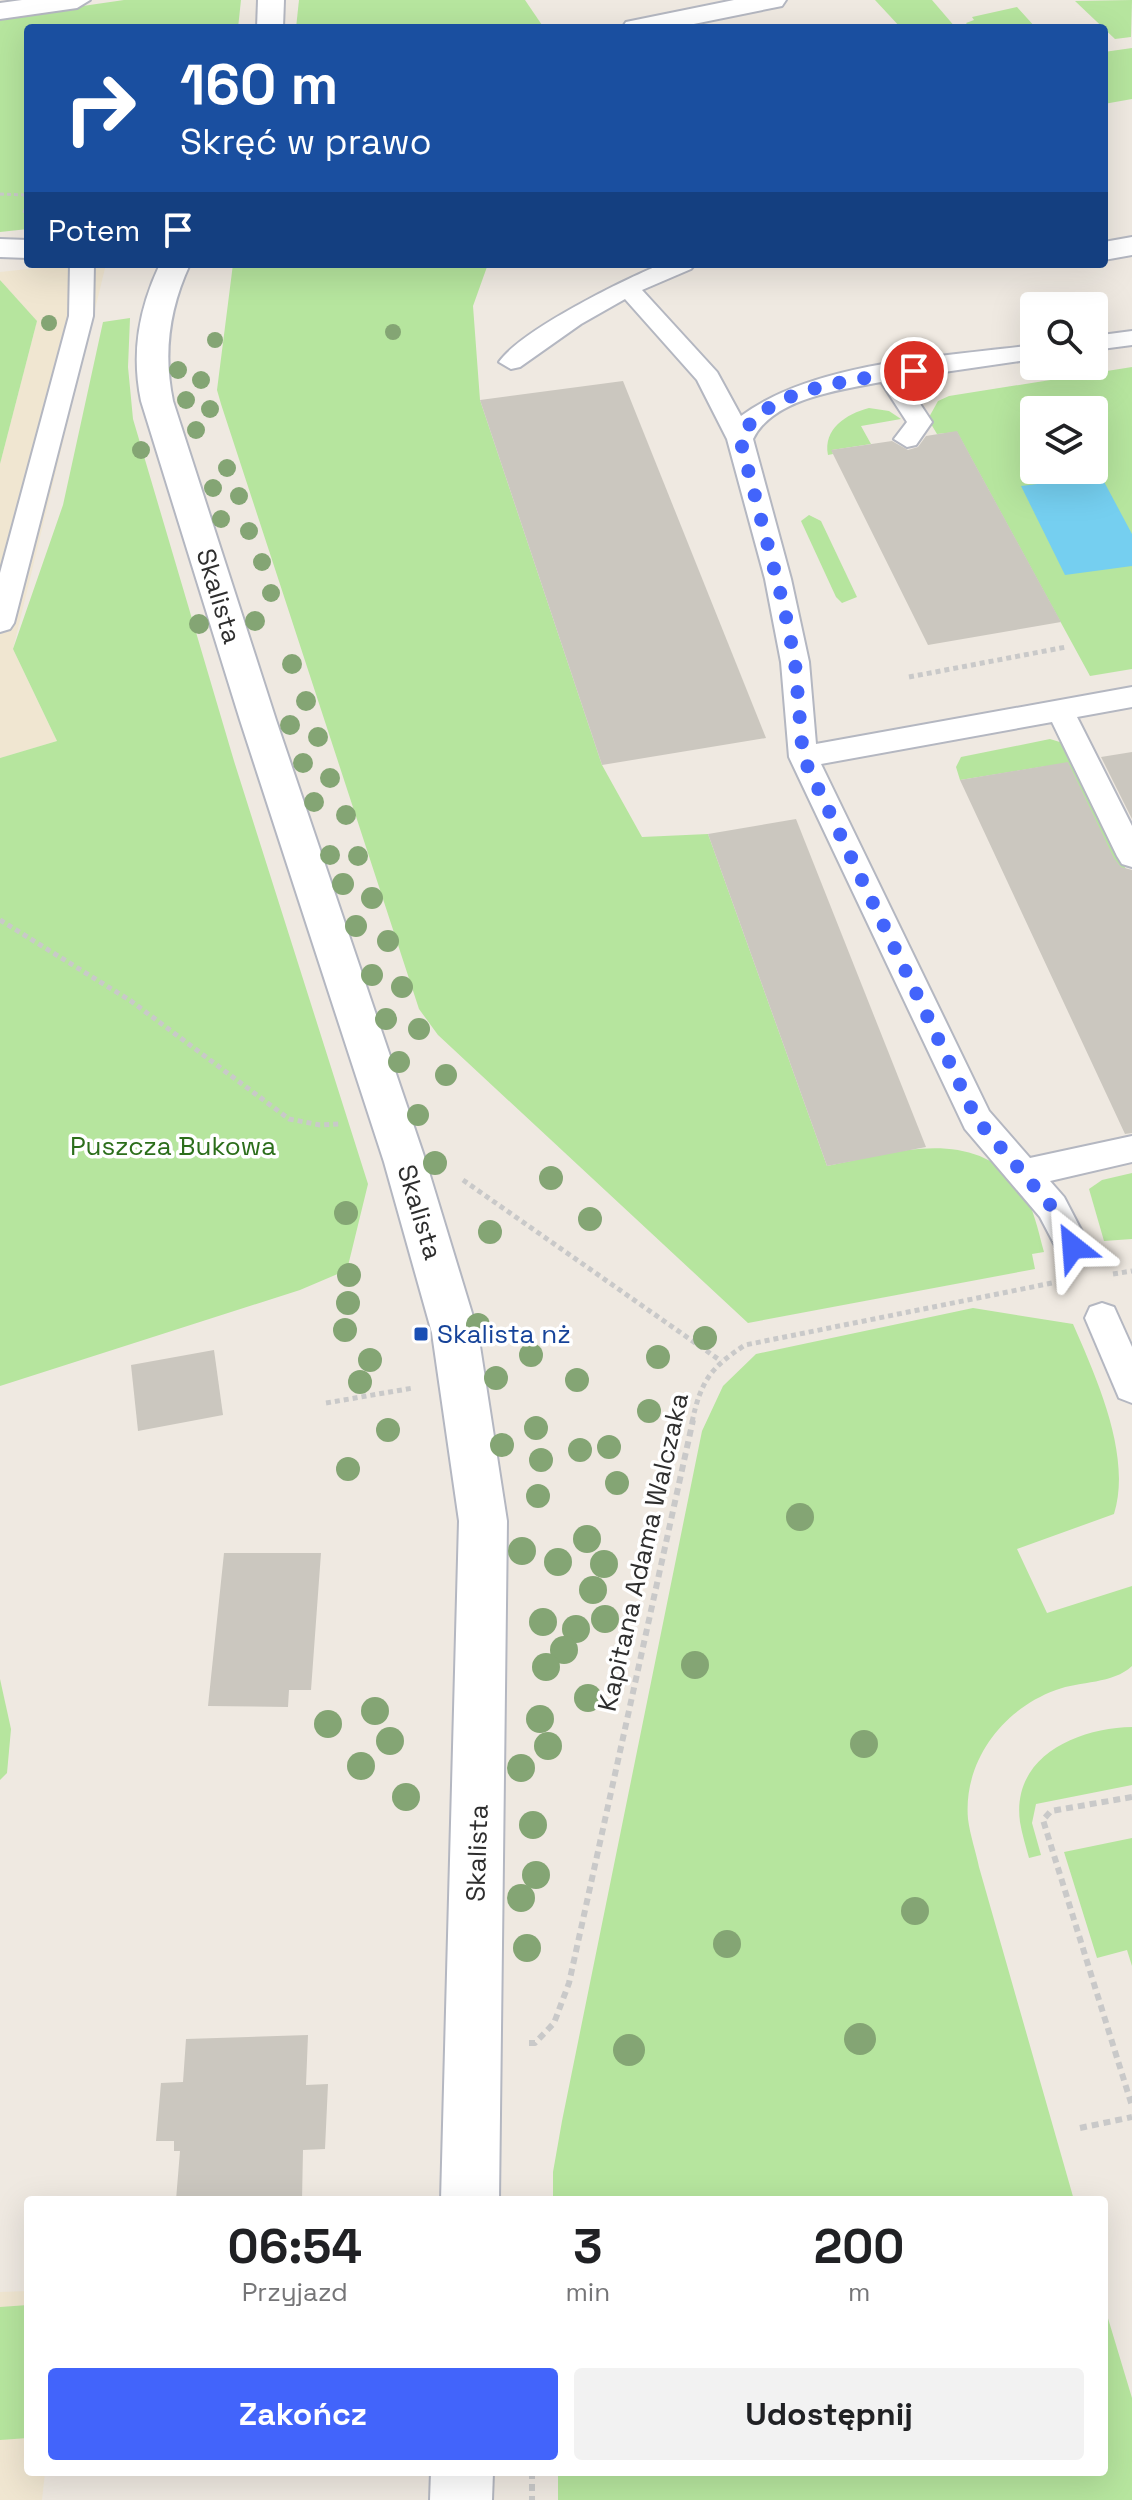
<!DOCTYPE html>
<html lang="pl">
<meta charset="utf-8">
<style>
body{margin:0;font-family:"Space Grotesk",sans-serif;background:#f2f2f2;color:#202124;height:100vh;display:flex;flex-direction:column;font-size:30px;white-space:nowrap}
*{box-sizing:border-box;margin:0}
p{font-size:26px;color:#757577}
.icon{flex:none;width:44px;height:44px;fill:none;stroke:currentColor;stroke-width:2;stroke-linecap:round;stroke-linejoin:round}
.map{position:relative;flex:1;overflow:hidden}
.panel{position:absolute;left:24px;top:2196px;width:1084px;height:280px;display:flex;flex-direction:column;background:#fff;border-radius:8px;box-shadow:0 8px 32px #0002}
.panel>*{flex:none}
.top-card{position:absolute;left:24px;top:24px;width:1084px;height:244px;border-radius:8px;box-shadow:0 8px 32px #0002;background:#1a4fa0;color:#fff;overflow:hidden}
.tools{position:absolute;left:1020px;top:292px;display:grid;gap:16px}
.tools a{display:grid;place-items:center;width:88px;height:88px;border-radius:8px;background:#fff;box-shadow:0 8px 32px #0002;font-size:40px}
.pin{position:absolute;display:grid;place-items:center;width:68px;height:68px;color:#fff;margin:-34px;border:4px solid #fff;border-radius:50%;box-shadow:0 2px 8px #0007}
.me{position:absolute;width:88px;margin:-44px;rotate:332deg;stroke-linejoin:round;filter:drop-shadow(0 0 6px #0008)}
.turn{display:flex;align-items:center;gap:28px;height:168px;padding:0 24px;font-size:36px}
.turn .icon{width:104px;height:104px;stroke-width:2.5}
.turn b{display:block;font-size:56px;line-height:68px}
.then{display:flex;align-items:center;height:76px;padding:0 24px;background:#0003;gap:16px;font-size:30px}
.eta{display:flex;justify-content:space-evenly;align-items:center;height:136px;text-align:center}
.eta b{font-size:48px;font-weight:700;line-height:56px}
.primary-button{display:flex;gap:16px;margin-top:auto;padding:16px 24px}
.primary-button a{flex:1;height:92px;border-radius:8px;background:#4264fb;color:#fff;font-size:32px;font-weight:700;line-height:92px;text-align:center}
.primary-button a+a{background:#f2f2f2;color:#202124}
.map>svg:first-child{display:block}
</style>
<div class="map">
<svg width="1132" height="2500" viewBox="0 0 1132 2500">
<rect width="100%" height="100%" fill="#efe9e1"/>
<g fill="#f0e6d1">
<polygon points="74,264 106,264 13,649 57,741 0,758 0,464 37,321 0,280 0,272"/>
<polygon points="28,2291 28,2472 45,2472 42,2500 0,2500 0,2292"/>
</g>
<g fill="#b6e59e" fill-rule="evenodd">
<polygon points="124,0 241,0 238,28 28,28 28,229 0,232 0,18"/>
<polygon points="299,0 525,0 544,28 296,28"/>
<polygon points="875,0 932,0 956,28 901,28"/>
<polygon points="1132,0 1131,37 1115,39 1075,1"/>
<polygon points="1017,7 1036,28 970,28 966,23 974,20 972,17"/>
<polygon points="1132,48 1132,99 1104,104 1104,52"/>
<path d="M233,264H488L473,306L480,400L602,765L642,837L708,834L827,1166C892,1153 974,1124 1021,1189C1034,1207 1038,1231 1044,1252L1032,1254L1035,1269L748,1323L438,1035L419,1009L221,404L217,390Z"/>
<polygon points="0,280 37,321 0,464"/>
<polygon points="130,318 128,367 133,419 234,761 368,1184 347,1270 300,1290 0,1386 0,758 57,741 13,649 63,505 103,322"/>
<path d="M1132,367V669L1090,676L957,432L937,434L928,419L938,401L949,396ZM1034,410H1094V470H1034Z"/>
<path d="M869,408L889,411L901,419L861,426L871,444L832,450L833,454L828,455C823,429 846,414 869,408Z"/>
<polygon points="809,515 821,521 857,597 842,603 836,597 801,521"/>
<polygon points="1050,739 1063,743 1069,752 1132,882 1132,937 1047,766 960,780 956,767 961,757"/>
<polygon points="1132,1173 1132,1239 1104,1241 1089,1189 1102,1180"/>
<path d="M973,1308L1073,1324C1097,1379 1132,1456 1114,1514L1017,1549L1047,1613L1132,1586V1666C1113,1684 1080,1681 1056,1690C1003,1709 963,1761 968,1819C970,1835 976,1852 979,1867L1074,2200H553V2172L562,2121L702,1431L723,1386L756,1354Z"/>
<polygon points="0,1679 11,1729 7,1773 0,1780"/>
<path d="M1132,1727V1785L1036,1804L1032,1823L1041,1855L1029,1858C1026,1847 1022,1834 1020,1822C1011,1756 1078,1728 1132,1727Z"/>
<polygon points="1132,1838 1132,1966 1127,1950 1097,1958 1064,1852"/>
<polygon points="28,2305 28,2438 0,2440 0,2307"/>
<polygon points="1104,2305 1132,2398 1132,2500 558,2500 558,2472 1104,2472"/>
</g>
<polygon fill="#75cff0" points="1101,476 1132,534 1132,566 1065,575 1021,486"/>
<g fill="#cbc7bf">
<polygon points="623,381 766,738 602,765 480,400"/>
<polygon points="957,431 971,457 1061,622 928,645 831,450 892,441 908,450 918,447 926,436"/>
<polygon points="1132,752 1132,819 1101,757"/>
<polygon points="1068,762 1114,858 1121,867 1132,870 1132,1133 1125,1134 960,780"/>
<polygon points="796,819 926,1147 827,1166 708,834"/>
<polygon points="214,1350 223,1415 138,1431 131,1365"/>
<polygon points="224,1553 321,1553 311,1690 289,1690 288,1707 208,1706"/>
<polygon points="308,2035 306,2085 328,2084 325,2149 303,2150 302,2200 176,2200 180,2151 174,2151 174,2141 156,2141 161,2083 183,2082 186,2039"/>
</g>
<g fill="none" stroke-linecap="round" stroke-linejoin="round">
<g stroke="#b4b7c1" stroke-width="4">
<g id="lane">
<polygon points="70,264 94,264 93,316 14,623 10,629 0,632 0,573 69,316"/>
<path d="M662,264H695L691,269L642,290L717,372L741,416C815,361 944,357 1034,345V359L903,378L932,422L916,445L907,447L894,439L907,422L881,382C840,390 773,398 753,439L791,579L809,662L816,744L1132,687V707L1077,717L1132,826V867L1122,864L1117,856L1052,722L821,764L989,1111L1030,1158L1132,1136V1162L1050,1181L1064,1197L1090,1247L1085,1257L1073,1261L1061,1257L1040,1217L965,1129L789,757L781,662L765,579L727,439L697,380L625,299L581,324L520,367L511,369L499,362C521,330 625,279 662,264Z"/>
<polygon points="1132,331 1132,345 1094,350 1094,336"/>
<polygon points="1102,1303 1114,1307 1132,1347 1132,1403 1119,1398 1085,1318 1090,1307"/>
</g>
</g>
<g stroke="#b4b7c1" stroke-width="4">
<g id="street">
<polygon points="22,0 90,0 77,8 0,19 0,3"/>
<polygon points="258,0 284,0 283,28 257,28"/>
<polygon points="734,0 786,0 782,6 674,28 622,28 626,22"/>
<polygon points="1132,237 1132,255 1104,260 1104,242"/>
<polygon points="0,239 28,240 28,258 0,257"/>
<path d="M160,264H190C169,309 163,353 173,401L276,720L426,1162L478,1333L507,1521L499,2200H441L459,1521L432,1333L384,1162L240,720L141,401C131,352 139,309 160,264Z"/>
<polygon points="431,2472 493,2472 492,2500 430,2500"/>
</g>
</g>
<g stroke="#c9c9c9" stroke-width="3" stroke-dasharray="4 3" stroke-linecap="butt">
<polyline points="0,194 28,195"/>
<polyline points="24,213 28,199"/>
</g>
<g stroke="#c9c9c9" stroke-width="5" stroke-dasharray="5 4" stroke-linecap="butt">
<polyline points="909,677 1066,647"/>
<polyline points="0,920 131,1001 289,1119 320,1125 340,1124"/>
<polyline points="463,1180 721,1361"/>
<polyline points="1113,1274 1132,1271"/>
<polyline points="326,1403 413,1388"/>
<path d="M692,1422C701,1381 710,1368 745,1345L1052,1283"/>
</g>
<g stroke="#c9c9c9" stroke-width="6" stroke-dasharray="7 5" stroke-linecap="butt">
<polyline points="1132,1797 1051,1811 1043,1820 1132,2106"/>
<polyline points="529,2043 535,2043 554,2023 569,1983 693,1420"/>
<polyline points="1080,2128 1132,2117"/>
<polyline points="532,2472 532,2500"/>
</g>
<use href="#lane" fill="#fff" fill-rule="evenodd"/>
<use href="#street" fill="#fff" fill-rule="evenodd"/>
</g>
<g fill="#84a574">
<circle cx="49" cy="323" r="8"/>
<circle cx="393" cy="332" r="8"/>
<circle cx="215" cy="340" r="8"/>
<circle cx="178" cy="370" r="9"/>
<circle cx="201" cy="380" r="9"/>
<circle cx="186" cy="400" r="9"/>
<circle cx="210" cy="409" r="9"/>
<circle cx="196" cy="430" r="9"/>
<circle cx="141" cy="450" r="9"/>
<circle cx="227" cy="468" r="9"/>
<circle cx="213" cy="488" r="9"/>
<circle cx="239" cy="496" r="9"/>
<circle cx="221" cy="519" r="9"/>
<circle cx="249" cy="531" r="9"/>
<circle cx="262" cy="562" r="9"/>
<circle cx="271" cy="593" r="9"/>
<circle cx="255" cy="621" r="10"/>
<circle cx="199" cy="624" r="10"/>
<circle cx="292" cy="664" r="10"/>
<circle cx="306" cy="701" r="10"/>
<circle cx="290" cy="725" r="10"/>
<circle cx="318" cy="737" r="10"/>
<circle cx="303" cy="763" r="10"/>
<circle cx="330" cy="778" r="10"/>
<circle cx="314" cy="802" r="10"/>
<circle cx="346" cy="815" r="10"/>
<circle cx="330" cy="855" r="10"/>
<circle cx="358" cy="856" r="10"/>
<circle cx="343" cy="884" r="11"/>
<circle cx="372" cy="898" r="11"/>
<circle cx="356" cy="926" r="11"/>
<circle cx="388" cy="941" r="11"/>
<circle cx="372" cy="975" r="11"/>
<circle cx="402" cy="987" r="11"/>
<circle cx="386" cy="1019" r="11"/>
<circle cx="419" cy="1029" r="11"/>
<circle cx="399" cy="1062" r="11"/>
<circle cx="446" cy="1075" r="11"/>
<circle cx="418" cy="1115" r="11"/>
<circle cx="435" cy="1163" r="12"/>
<circle cx="551" cy="1178" r="12"/>
<circle cx="346" cy="1213" r="12"/>
<circle cx="590" cy="1219" r="12"/>
<circle cx="490" cy="1232" r="12"/>
<circle cx="349" cy="1275" r="12"/>
<circle cx="348" cy="1303" r="12"/>
<circle cx="478" cy="1325" r="12"/>
<circle cx="345" cy="1330" r="12"/>
<circle cx="705" cy="1338" r="12"/>
<circle cx="531" cy="1355" r="12"/>
<circle cx="658" cy="1357" r="12"/>
<circle cx="370" cy="1360" r="12"/>
<circle cx="496" cy="1378" r="12"/>
<circle cx="577" cy="1380" r="12"/>
<circle cx="360" cy="1382" r="12"/>
<circle cx="649" cy="1411" r="12"/>
<circle cx="536" cy="1428" r="12"/>
<circle cx="388" cy="1430" r="12"/>
<circle cx="502" cy="1445" r="12"/>
<circle cx="609" cy="1447" r="12"/>
<circle cx="580" cy="1450" r="12"/>
<circle cx="541" cy="1460" r="12"/>
<circle cx="348" cy="1469" r="12"/>
<circle cx="617" cy="1483" r="12"/>
<circle cx="538" cy="1496" r="12"/>
<circle cx="800" cy="1517" r="14"/>
<circle cx="587" cy="1539" r="14"/>
<circle cx="522" cy="1551" r="14"/>
<circle cx="558" cy="1562" r="14"/>
<circle cx="604" cy="1564" r="14"/>
<circle cx="593" cy="1590" r="14"/>
<circle cx="605" cy="1619" r="14"/>
<circle cx="543" cy="1622" r="14"/>
<circle cx="576" cy="1629" r="14"/>
<circle cx="564" cy="1650" r="14"/>
<circle cx="695" cy="1665" r="14"/>
<circle cx="546" cy="1667" r="14"/>
<circle cx="588" cy="1698" r="14"/>
<circle cx="375" cy="1711" r="14"/>
<circle cx="540" cy="1719" r="14"/>
<circle cx="328" cy="1724" r="14"/>
<circle cx="390" cy="1741" r="14"/>
<circle cx="864" cy="1744" r="14"/>
<circle cx="548" cy="1746" r="14"/>
<circle cx="361" cy="1766" r="14"/>
<circle cx="521" cy="1768" r="14"/>
<circle cx="406" cy="1797" r="14"/>
<circle cx="533" cy="1825" r="14"/>
<circle cx="536" cy="1875" r="14"/>
<circle cx="521" cy="1898" r="14"/>
<circle cx="915" cy="1911" r="14"/>
<circle cx="727" cy="1944" r="14"/>
<circle cx="527" cy="1948" r="14"/>
<circle cx="860" cy="2039" r="16"/>
<circle cx="629" cy="2050" r="16"/>
</g>
<g fill="none" stroke-linecap="round" stroke-linejoin="round">
<path stroke="#4264fb" stroke-width="14" stroke-dasharray="0 25.2" d="M914,371C861,380 767,384 740,439L784,607L795,662L803,757L977,1120L1052,1207L1073,1247"/>
</g>
<rect fill="#1a4fb4" stroke="#fff" stroke-width="3" x="413" y="1326" width="16" height="16" rx="4"/>
<g text-anchor="middle" dominant-baseline="central" stroke-width="7" stroke-linejoin="round" paint-order="stroke">
<g font-size="26" fill="#2e2e2e" stroke="#fff">
<text transform="translate(219 596) rotate(73)">Skalista</text>
<text transform="translate(420 1212) rotate(73)">Skalista</text>
<text transform="translate(643 1552) rotate(-77)">Kapitana Adama Walczaka</text>
<text transform="translate(477 1853) rotate(-88)">Skalista</text>
</g>
<g font-size="26" fill="#2c6e1b" stroke="#fff">
<text x="173" y="1146">Puszcza Bukowa</text>
</g>
<g font-size="26" fill="#164399" stroke="#fff" text-anchor="start">
<text x="437" y="1334">Skalista nż</text>
</g>
</g>
</svg>
<div class="tools">
<a><svg class="icon" aria-label="search" viewBox="0 0 24 24"><circle cx="10" cy="10" r="6"/><path d="M15 15l6 6"/></svg></a>
<a><svg class="icon" aria-label="layers" viewBox="0 0 24 24"><path d="M12 4l9 5-9 5-9-5zM3 14l9 5 9-5"/></svg></a>
</div>
<div class="pin" style="left:914px;top:371px;background:#d93025"><svg class="icon" aria-label="arrive" viewBox="0 0 24 24"><path d="M6 21V4h12l-3 4 3 4H6"/></svg></div>
<svg class="me" style="left:1073px;top:1247px" viewBox="-20 -20 40 40"><path d="M0-17L14 15 0 8-14 15z" fill="#4264fb" stroke="#fff" stroke-width="4"/></svg>
<div class="top-card">
<div class="turn"><svg class="icon" aria-label="right" viewBox="0 0 24 24"><path d="M7 20v-9h11M14 6l5 5-5 5"/></svg><div><b>160 m</b>Skręć w prawo</div></div>
<div class="then">Potem<svg class="icon" aria-label="arrive" viewBox="0 0 24 24"><path d="M6 21V4h12l-3 4 3 4H6"/></svg></div>
</div>
<section class="panel">
<div class="eta">
<div><b>06:54</b><p>Przyjazd</p></div>
<div><b>3</b><p>min</p></div>
<div><b>200</b><p>m</p></div>
</div>
<div class="primary-button"><a>Zakończ</a><a>Udostępnij</a></div>
</section>
</div>
